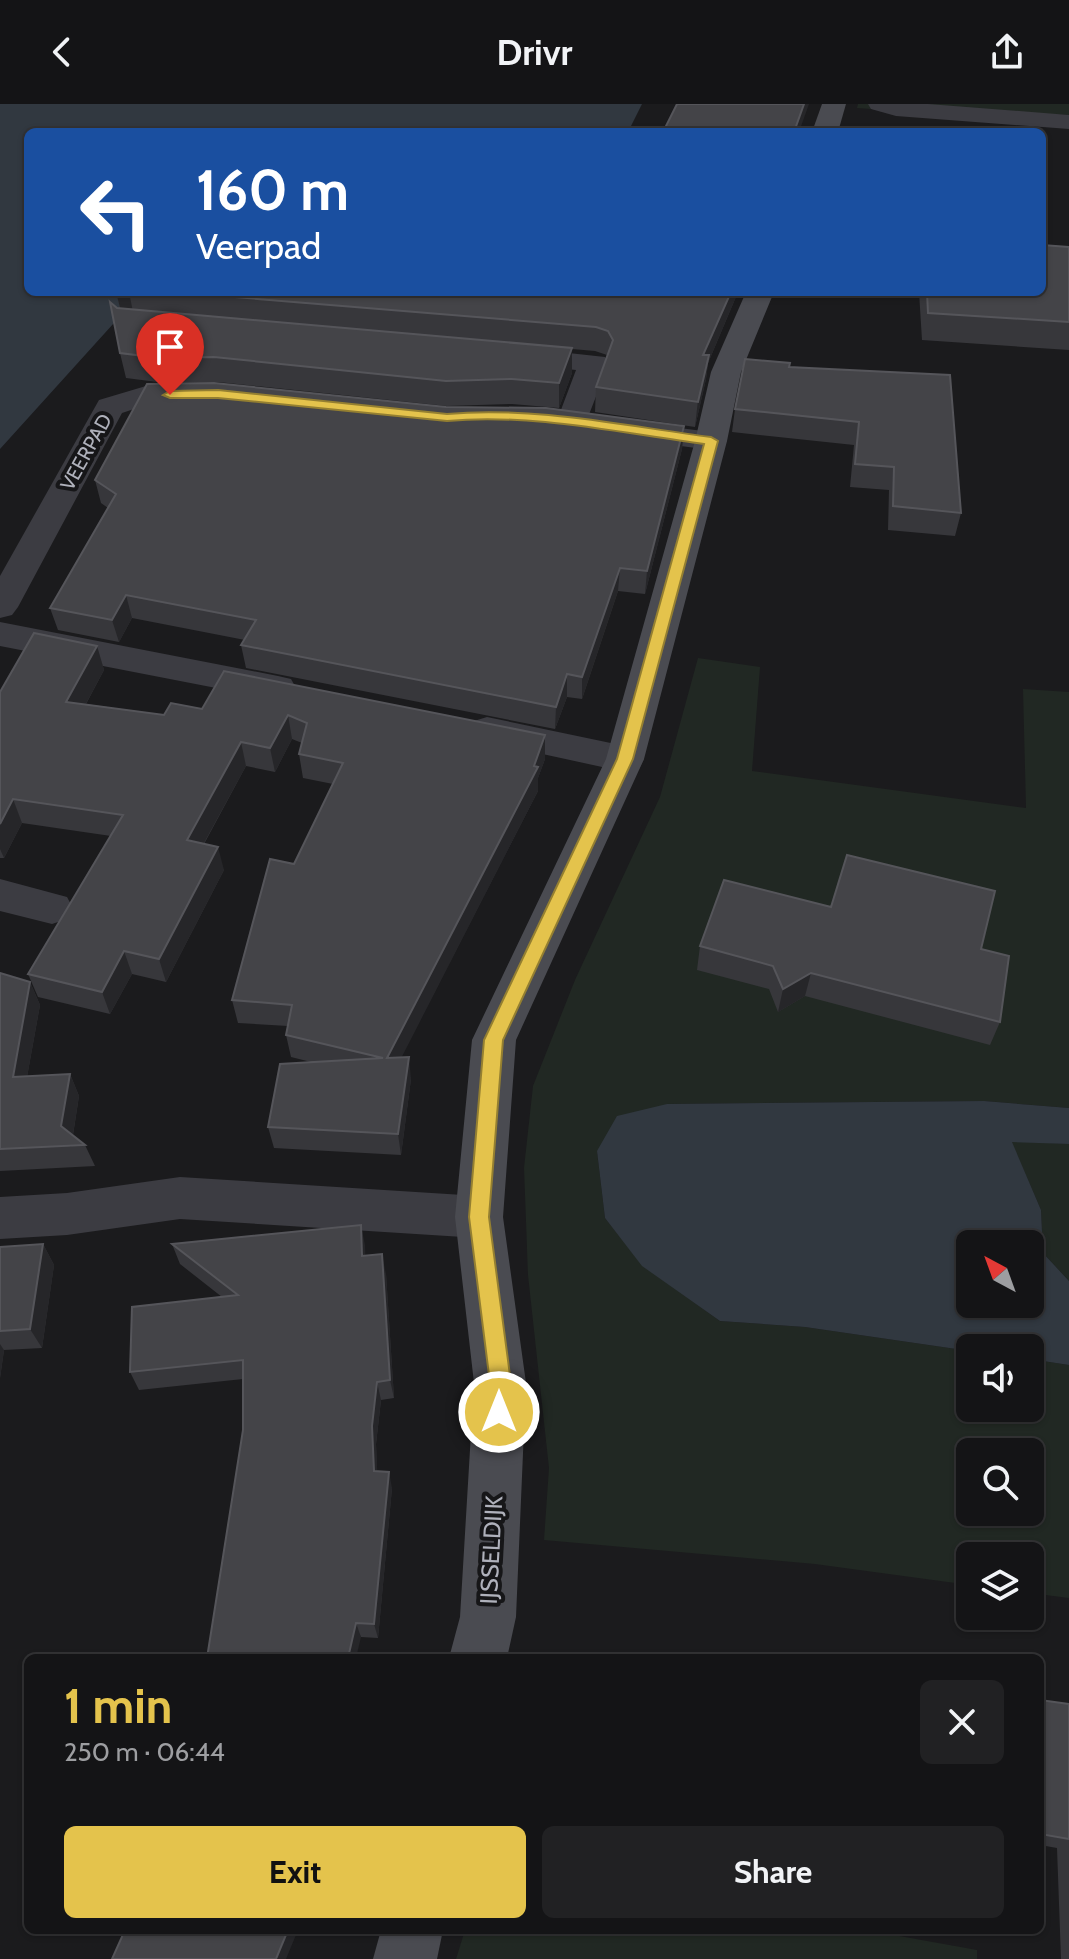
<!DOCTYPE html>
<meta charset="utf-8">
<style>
body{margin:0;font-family:Cabin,sans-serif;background:#212123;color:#f1f3f6;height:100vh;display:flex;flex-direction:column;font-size:30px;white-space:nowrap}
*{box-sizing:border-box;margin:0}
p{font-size:26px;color:#9d9ea1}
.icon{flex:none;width:44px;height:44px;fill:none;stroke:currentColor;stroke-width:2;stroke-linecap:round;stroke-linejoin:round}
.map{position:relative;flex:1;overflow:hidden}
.details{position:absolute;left:24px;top:1550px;width:1020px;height:280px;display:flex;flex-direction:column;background:#141416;border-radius:12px;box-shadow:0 2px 6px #0004,0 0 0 2px #333335}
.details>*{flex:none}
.top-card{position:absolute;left:24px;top:24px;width:1022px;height:168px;border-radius:12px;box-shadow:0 2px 6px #0004,0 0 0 2px #333335;background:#1a4fa0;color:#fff;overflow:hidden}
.needle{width:52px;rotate:319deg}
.buttons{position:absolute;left:956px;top:1126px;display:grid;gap:16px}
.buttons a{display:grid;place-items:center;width:88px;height:88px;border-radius:12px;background:#141416;box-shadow:0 2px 6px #0004,0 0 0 2px #333335;font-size:40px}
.pin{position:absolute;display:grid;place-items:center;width:68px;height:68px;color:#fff;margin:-82px -34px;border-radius:50% 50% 50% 0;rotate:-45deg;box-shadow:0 0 8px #0007}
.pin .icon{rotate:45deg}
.me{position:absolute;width:88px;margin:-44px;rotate:0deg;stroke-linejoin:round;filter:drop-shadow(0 0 6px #0008)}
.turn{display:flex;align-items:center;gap:28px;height:168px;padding:0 40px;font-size:36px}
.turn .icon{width:104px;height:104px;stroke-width:2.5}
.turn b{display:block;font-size:56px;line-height:68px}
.round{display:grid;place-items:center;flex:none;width:84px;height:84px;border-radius:12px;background:#212123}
.head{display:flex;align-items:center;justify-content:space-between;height:136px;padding:0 40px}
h1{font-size:48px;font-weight:700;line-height:60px;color:#e4c34c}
.button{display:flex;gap:16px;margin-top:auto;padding:16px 40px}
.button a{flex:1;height:92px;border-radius:12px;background:#e4c34c;color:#111;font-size:32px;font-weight:700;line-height:92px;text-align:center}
.button a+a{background:#212123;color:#f1f3f6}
header{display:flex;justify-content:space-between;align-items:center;height:104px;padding:0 40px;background:#141416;font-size:36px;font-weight:700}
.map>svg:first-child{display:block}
</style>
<header><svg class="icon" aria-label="back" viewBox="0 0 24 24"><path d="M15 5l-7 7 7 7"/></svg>Drivr<svg class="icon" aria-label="share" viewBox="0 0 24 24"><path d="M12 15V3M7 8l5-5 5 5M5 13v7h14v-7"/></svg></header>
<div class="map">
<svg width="1069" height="1855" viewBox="0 0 1069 1855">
<rect width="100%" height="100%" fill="#1b1b1d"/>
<g fill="#212823" fill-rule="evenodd">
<polygon points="858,0 1069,0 1069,11 991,7 970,12 857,4"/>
<path d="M698,554L760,563L752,667L1026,704L1023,585L1069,588V1004L984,997L667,1000L597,1047L605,1114L643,1162L720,1217L805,1223L970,1247V1304H1030V1255L1069,1261V1494L1030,1489V1452H970V1481L815,1460L544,1436L549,1364L528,1171L524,1064L533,982L575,876L660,693ZM970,1348H1030V1408H970Z"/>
<polygon points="1011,1037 1069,1040 1069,1177 1043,1149 1041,1106"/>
<polygon points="465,1826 866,1826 977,1846 977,1855 456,1855"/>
</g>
<g fill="#313840" fill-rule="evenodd">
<polygon points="0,0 642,0 628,28 28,28 28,188 142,188 0,345"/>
<path d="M984,997L1069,1004V1040L1012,1038L1041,1106L1043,1149L1069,1177V1261L1030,1255V1244H970V1247L805,1223L720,1217L642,1162L605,1114L597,1047L617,1012L667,1000ZM970,1140H1030V1200H970Z"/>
</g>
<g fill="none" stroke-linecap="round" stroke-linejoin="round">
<g fill="#3c3c42" fill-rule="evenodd">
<polygon points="868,0 928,0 1069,11 1069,25 896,12 871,5"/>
<polygon points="514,243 605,253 609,259 583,326 572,328 561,326 556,319 576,266 503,258 499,252 503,246"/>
<polygon points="201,281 212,284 216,290 212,296 149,300 122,309 18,503 12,511 0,514 0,472 99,296 146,282"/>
<polygon points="624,317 711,328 722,330 727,337 722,344 711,346 613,333 608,326 613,319"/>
<polygon points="0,518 278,572 291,575 296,584 291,593 278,596 0,542"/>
<polygon points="487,613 625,642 639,645 644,655 639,665 625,668 474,635 468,626 474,617"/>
<polygon points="0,775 67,793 73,804 67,815 52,820 0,807"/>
<polygon points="180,1073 479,1092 496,1098 503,1113 496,1128 479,1134 180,1115 67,1131 0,1135 0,1093 67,1089"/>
</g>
<g fill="#4a4b51" fill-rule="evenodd">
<polygon points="822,0 846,0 838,28 812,28"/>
<polygon points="746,188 774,188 741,268 727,337 644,655 516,936 503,1113 526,1279 516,1513 507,1554 449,1554 460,1513 474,1279 455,1113 472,936 606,655 695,337 711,268"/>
<polygon points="381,1826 443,1826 437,1855 373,1855"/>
</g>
</g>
<g fill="#37373b">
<polygon points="1069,143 1069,246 922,236 919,188 1042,188"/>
<polygon points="116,188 738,188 708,259 706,275 695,323 595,308 596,283 607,251 595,247 572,245 572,269 559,304 512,300 447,302 218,278 165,279 126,274 120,249 117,204 120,205"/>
<polygon points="789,263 950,271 961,409 955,432 888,426 889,386 850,383 854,341 732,328 735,305"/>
<polygon points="446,303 684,322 682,345 645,490 618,487 582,595 567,593 555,625 246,564 241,541 245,536 132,514 119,538 58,526 50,504 108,404 101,399 95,376"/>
<polygon points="97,542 104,566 86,600 164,611 202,605 545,631 545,655 538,674 538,687 401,953 411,975 401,1051 274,1044 268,1023 311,958 291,953 286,931 288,922 238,919 232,896 294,760 333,680 303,674 299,650 302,639 292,635 275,668 246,662 204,740 224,766 166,878 132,870 110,910 38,893 28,870 111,732 22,719 4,754 0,754 0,588"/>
<polygon points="700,842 981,845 1000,918 990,941 805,892 778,908 769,885 697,866"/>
<polygon points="0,869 30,878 40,901 27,973 70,970 79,992 73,1031 85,1041 95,1062 0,1067"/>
<polygon points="43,1140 54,1161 42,1244 4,1246 0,1274 0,1143"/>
<polygon points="172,1140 365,1141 365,1152 386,1170 394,1294 381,1296 376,1340 377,1367 392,1384 378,1534 361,1533 243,1326 243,1275 139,1286 130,1268 222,1193 180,1160"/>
<polygon points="1040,1596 1069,1600 1069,1855 1061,1855 1057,1744 1040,1741"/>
</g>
<g fill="#262629">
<polygon points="804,0 809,0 799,28 794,28"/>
<polygon points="116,188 129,188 133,208 122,211"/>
<polygon points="731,188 738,188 708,259 706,275 695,323 703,251"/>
<polygon points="572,244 572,269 559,304 559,279"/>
<polygon points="684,322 682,345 645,490 647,467"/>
<polygon points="620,464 618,487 582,595 582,573"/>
<polygon points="126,491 132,514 119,538 112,516"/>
<polygon points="97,542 104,566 74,622 66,598"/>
<polygon points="567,570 567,593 555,625 556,603"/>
<polygon points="288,611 292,635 275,668 270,644"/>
<polygon points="545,631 545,655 538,674 538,687 390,976 387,954 534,662"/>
<polygon points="241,638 246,662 193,759 187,736"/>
<polygon points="13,695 22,719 4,754 0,745 0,720"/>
<polygon points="218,743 224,766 166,878 159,855"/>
<polygon points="124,847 132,870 110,910 102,888"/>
<polygon points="811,869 805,892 778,908 783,885"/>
<polygon points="30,878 40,901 23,995 13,973"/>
<polygon points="409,953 411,975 401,1051 398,1030"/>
<polygon points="70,970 79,992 71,1043 61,1022"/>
<polygon points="361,1121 365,1141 366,1172 362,1152"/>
<polygon points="43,1140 54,1161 42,1244 30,1225"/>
<polygon points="382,1150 386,1170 394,1294 390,1276"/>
<polygon points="0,1240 4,1246 0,1274"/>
<polygon points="377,1278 381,1296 376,1340 378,1383 374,1367 372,1322"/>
<polygon points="389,1368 392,1384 378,1534 374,1520"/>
<polygon points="356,1519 361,1533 356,1554 348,1554"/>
<polygon points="288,1826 298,1826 286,1855 276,1855"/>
</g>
<g fill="#444448" stroke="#55555a" stroke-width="2">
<polygon points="677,0 804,0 794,28 663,28"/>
<polygon points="1042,141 1069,143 1069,218 928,209 927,188 1042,188"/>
<polygon points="174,188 731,188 703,251 709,251 698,298 596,283 613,236 608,227 596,223"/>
<polygon points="110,198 117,204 572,244 559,279 512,275 446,277 214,253 160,254 120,249"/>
<polygon points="745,255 790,259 789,263 950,271 961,409 893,402 894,363 855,360 859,318 735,305"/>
<polygon points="214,279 446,303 546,304 684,322 647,467 620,464 582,573 567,570 556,603 241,541 256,516 126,491 112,516 50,504 116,390 95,376 147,280"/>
<polygon points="34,529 97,542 66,598 164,611 171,599 202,605 224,567 545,631 534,662 538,663 387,954 409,953 398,1030 268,1023 280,960 383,954 286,931 292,901 232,896 270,755 294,760 343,659 299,650 307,619 288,611 270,644 241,638 187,736 218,743 159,855 124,847 102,888 28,870 123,711 13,695 0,720 0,588"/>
<polygon points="847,751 995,787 981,845 1009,852 1000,918 811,869 783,885 773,862 700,842 724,776 831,803"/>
<polygon points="0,869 30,878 13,973 70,970 61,1022 85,1041 0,1045"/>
<polygon points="361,1121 362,1152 382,1150 390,1276 377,1278 372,1322 374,1367 389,1368 374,1520 356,1519 348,1554 207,1554 243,1326 243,1256 130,1268 132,1203 238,1191 172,1140"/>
<polygon points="43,1140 30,1225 0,1227 0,1143"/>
<polygon points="1040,1596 1069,1600 1069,1735 1040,1730"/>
<polygon points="125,1826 288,1826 276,1855 112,1855"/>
</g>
<path fill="#e4c34c" stroke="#947f31" stroke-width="2" d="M218,286L447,310C534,302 625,322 711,333L718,337L633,655L503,936L489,1113L511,1279L506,1316L499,1319L491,1316L488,1308L490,1279L469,1113L484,936L617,655L704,340C620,329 531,309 447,317L218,294H170L163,291L170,287Z"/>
<g text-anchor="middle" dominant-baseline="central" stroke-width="8" stroke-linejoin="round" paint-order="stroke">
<g font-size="20" fill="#afb1bb" stroke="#161618">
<text transform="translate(86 348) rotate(-61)">VEERPAD</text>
</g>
<g font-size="24" fill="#afb1bb" stroke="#161618">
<text transform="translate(491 1446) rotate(-87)">IJSSELDIJK</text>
</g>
</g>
</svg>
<div class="buttons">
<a><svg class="needle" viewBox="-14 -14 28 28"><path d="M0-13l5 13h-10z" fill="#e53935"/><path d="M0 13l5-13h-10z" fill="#9d9ea1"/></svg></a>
<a><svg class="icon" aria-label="sound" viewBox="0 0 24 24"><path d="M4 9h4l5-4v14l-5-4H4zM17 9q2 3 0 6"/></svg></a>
<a><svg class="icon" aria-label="search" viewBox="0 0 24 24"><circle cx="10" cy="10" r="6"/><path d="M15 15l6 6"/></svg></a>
<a><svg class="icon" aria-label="layers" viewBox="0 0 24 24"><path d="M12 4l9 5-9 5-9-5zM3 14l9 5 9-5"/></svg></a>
</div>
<div class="pin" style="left:170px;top:291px;background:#d93025"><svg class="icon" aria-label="arrive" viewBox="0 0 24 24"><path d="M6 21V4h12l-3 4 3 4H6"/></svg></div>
<svg class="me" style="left:499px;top:1308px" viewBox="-20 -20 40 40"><circle r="17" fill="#e4c34c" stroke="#fff" stroke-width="3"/><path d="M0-11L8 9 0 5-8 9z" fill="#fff"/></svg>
<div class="top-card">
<div class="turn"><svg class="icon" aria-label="left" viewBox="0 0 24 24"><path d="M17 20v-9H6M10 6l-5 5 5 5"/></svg><div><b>160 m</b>Veerpad</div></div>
</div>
<section class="details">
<div class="head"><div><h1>1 min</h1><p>250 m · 06:44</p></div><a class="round"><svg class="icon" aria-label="close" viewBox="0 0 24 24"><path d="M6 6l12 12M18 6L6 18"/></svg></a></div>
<div class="button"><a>Exit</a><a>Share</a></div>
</section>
</div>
